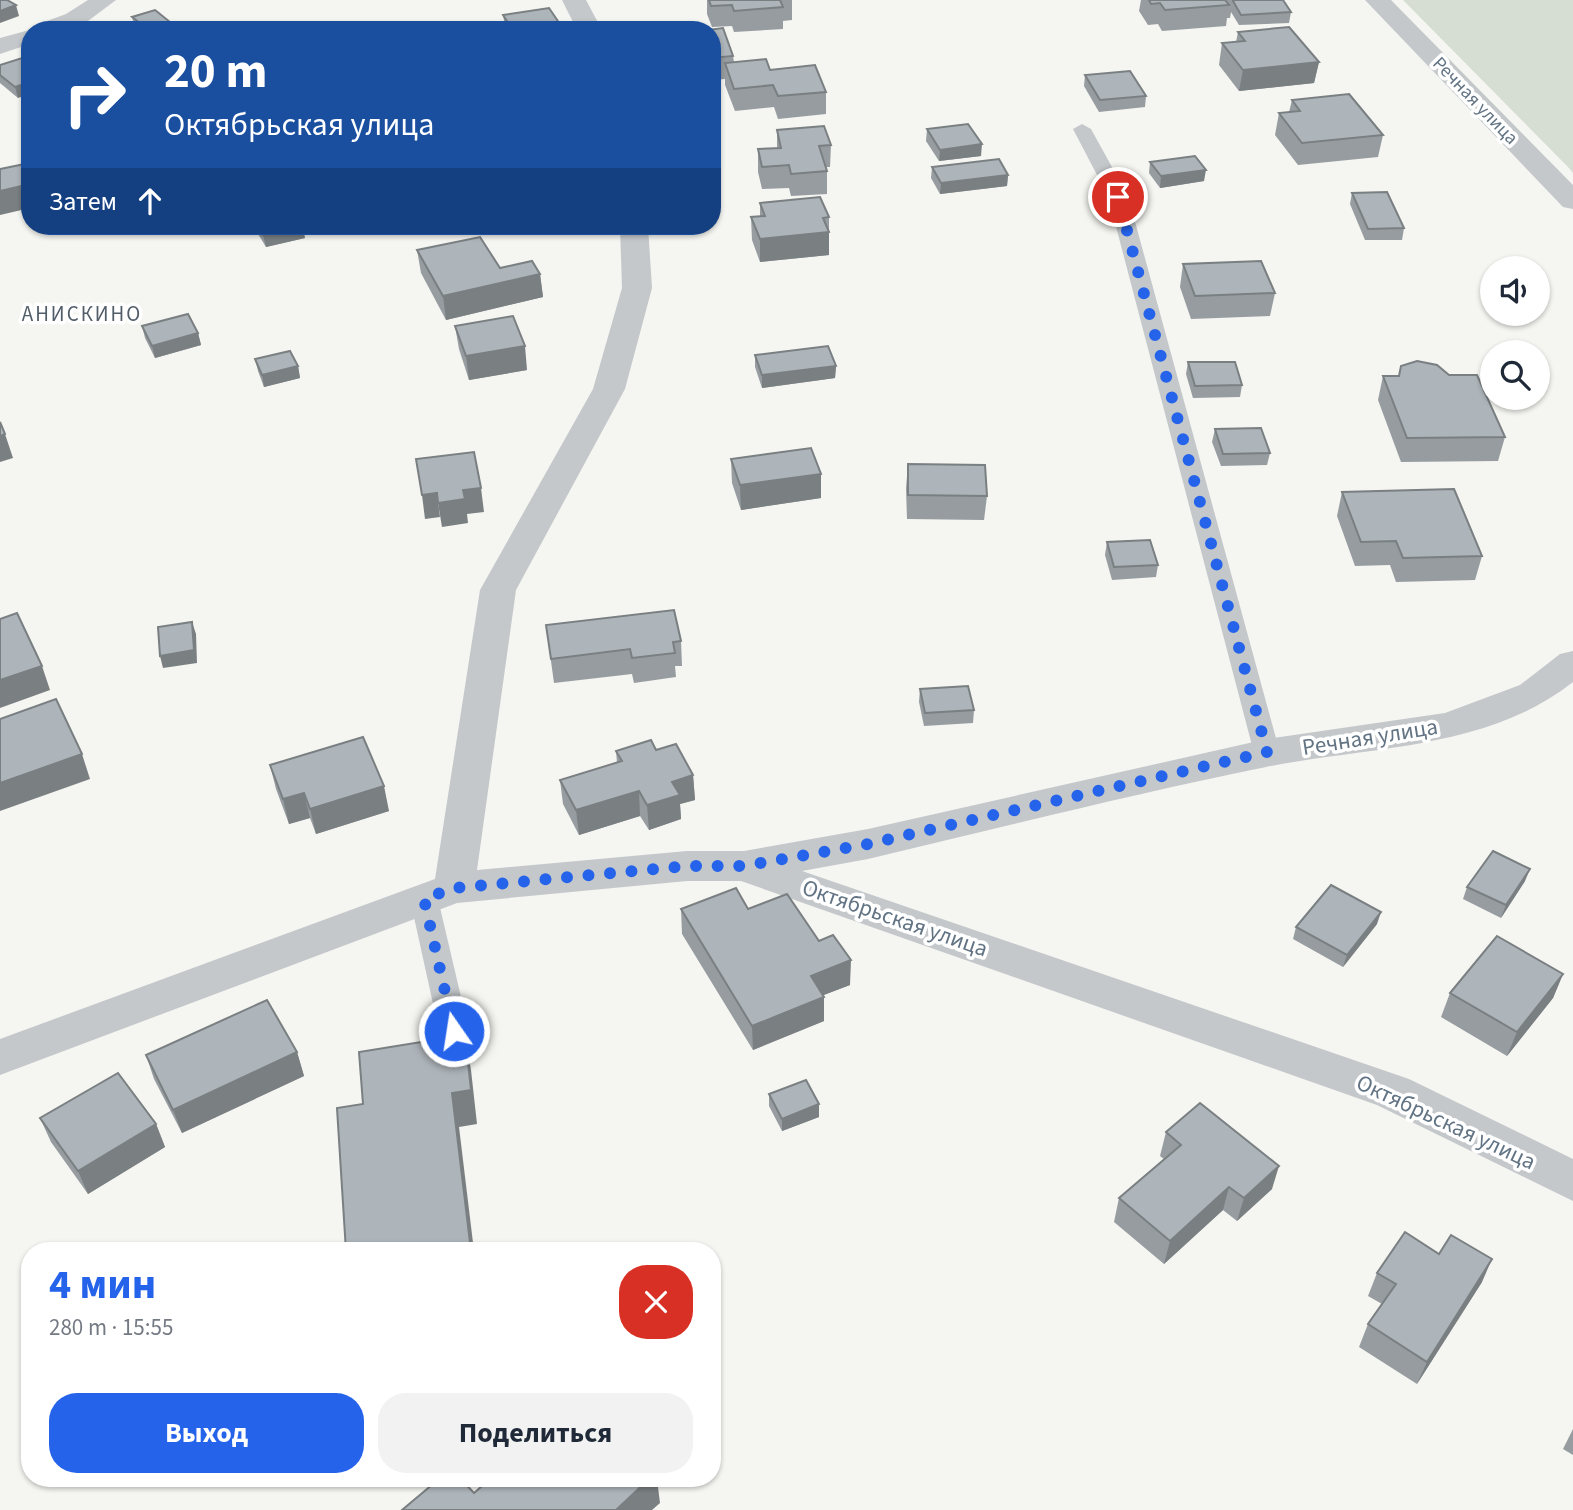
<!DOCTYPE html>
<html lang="ru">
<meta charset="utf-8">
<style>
body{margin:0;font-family:"Source Sans 3",sans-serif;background:#f2f2f3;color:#1f2937;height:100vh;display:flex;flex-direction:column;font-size:26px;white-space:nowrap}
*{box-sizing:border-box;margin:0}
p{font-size:23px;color:#747a83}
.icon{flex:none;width:38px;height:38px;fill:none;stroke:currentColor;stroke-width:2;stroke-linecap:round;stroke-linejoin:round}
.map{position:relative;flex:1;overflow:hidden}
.drawer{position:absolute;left:21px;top:1242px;width:700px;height:245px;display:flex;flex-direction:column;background:#fff;border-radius:28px;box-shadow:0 2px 5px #0004}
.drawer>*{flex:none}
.hud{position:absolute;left:21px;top:21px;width:700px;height:214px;border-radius:28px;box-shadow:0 2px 5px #0004;background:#1a4fa0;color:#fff;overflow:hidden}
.buttons{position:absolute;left:1480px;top:256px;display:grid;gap:14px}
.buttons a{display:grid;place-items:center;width:70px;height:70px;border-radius:50%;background:#fff;box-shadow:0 2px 5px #0004;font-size:35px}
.pin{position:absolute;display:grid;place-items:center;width:60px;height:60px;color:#fff;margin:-30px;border:4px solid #fff;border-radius:50%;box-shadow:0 2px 7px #0007}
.me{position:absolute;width:77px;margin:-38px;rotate:347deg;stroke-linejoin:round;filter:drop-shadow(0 0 5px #0008)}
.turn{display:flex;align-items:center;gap:24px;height:147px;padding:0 28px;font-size:32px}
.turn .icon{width:91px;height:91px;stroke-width:2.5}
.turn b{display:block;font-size:49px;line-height:60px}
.then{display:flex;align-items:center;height:66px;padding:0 28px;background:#0003;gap:14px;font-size:26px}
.round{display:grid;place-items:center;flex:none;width:74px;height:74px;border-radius:28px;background:#f2f2f3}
.headline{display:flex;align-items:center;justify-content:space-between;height:119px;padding:0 28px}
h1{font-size:42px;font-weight:700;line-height:52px;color:#2563eb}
.cta{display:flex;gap:14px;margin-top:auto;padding:14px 28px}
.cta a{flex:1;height:80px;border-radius:28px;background:#2563eb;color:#fff;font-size:28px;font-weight:700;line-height:80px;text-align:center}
.cta a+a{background:#f2f2f3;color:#1f2937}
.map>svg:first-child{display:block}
</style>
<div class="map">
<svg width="1573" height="1510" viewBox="0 0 1573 1510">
<rect width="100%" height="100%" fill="#f5f5f1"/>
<polygon fill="#d6ddd2" points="1403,0 1573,0 1573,173 1568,167"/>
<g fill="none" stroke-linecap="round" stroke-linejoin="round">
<g fill="#c4c8cb" fill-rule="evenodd">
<polygon points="1082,124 1091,129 1128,196 1280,753 1276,760 1267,762 1258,760 1254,753 1108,196 1073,129"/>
<polygon points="424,888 434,891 438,899 469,1031 465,1039 454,1043 443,1039 439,1031 410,899 414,891"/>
</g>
<g fill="#c4c8cb" fill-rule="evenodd">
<polygon points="88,0 116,0 84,24 69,30 30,30 30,44 0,54 0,38 33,29 36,25 66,14"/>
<polygon points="562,0 586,0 602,30 577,30"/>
<polygon points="1365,0 1391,0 1573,185 1573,209 1563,207"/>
<path d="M620,226H648L652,288L625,389L516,590L477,870L687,851H744L868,829L1267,739L1445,713L1520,685L1560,654L1573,651V682C1487,750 1369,746 1266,767C1132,794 1000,828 868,859L802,871L1409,1079L1573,1159V1201L1377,1105L741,881H687L457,903L0,1075V1039L435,879L480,590L593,389L622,288Z"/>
</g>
</g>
<g fill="#969ca0">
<polygon points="707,0 792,0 792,20 783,21 783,29 734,32 732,26 712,27 707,14"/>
<polygon points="1141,0 1283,0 1291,12 1289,23 1239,25 1231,12 1230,18 1227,18 1226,26 1162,31 1158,24 1148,25 1139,11"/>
<polygon points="503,15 562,27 563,30 507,30 505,26"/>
<polygon points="132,17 170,22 172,30 137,30 135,28"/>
<polygon points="712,30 733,56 734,62 770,70 826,92 826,114 778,119 774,107 735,111 725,85 725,79 712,80"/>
<polygon points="1238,32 1319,62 1314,83 1239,91 1219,65 1222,43 1236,42"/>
<polygon points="22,58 18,98 0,83 0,65"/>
<polygon points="1085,75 1146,96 1145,107 1099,112 1084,86"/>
<polygon points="1292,100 1383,135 1378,157 1298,165 1275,135 1279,113 1289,112"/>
<polygon points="927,129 981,156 939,161 926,141"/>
<polygon points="777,130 831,145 830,167 826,167 827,171 827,194 791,196 789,188 762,189 758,172 758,149 777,148"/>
<polygon points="1150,162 1204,181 1160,188 1149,173"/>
<polygon points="932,167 1008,175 1007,186 940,194 931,178"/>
<polygon points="1352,193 1404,228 1402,240 1365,240 1350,204"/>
<polygon points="760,203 829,217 829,255 760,262 752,240 751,217 760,216"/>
<polygon points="255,226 258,226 305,238 266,247 255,229"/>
<polygon points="417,250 500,268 540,274 543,297 446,320 421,273"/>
<polygon points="1183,264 1275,293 1270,316 1191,319 1180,287"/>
<polygon points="142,326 198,333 201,345 155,358 145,338"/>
<polygon points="455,326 527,370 469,380 459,349"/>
<polygon points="755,355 836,366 835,378 762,388 755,367"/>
<polygon points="255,359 298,366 300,378 264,387 258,371"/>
<polygon points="1188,362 1242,385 1240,397 1193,398 1186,374"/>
<polygon points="1383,376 1505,437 1498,461 1401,462 1378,400"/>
<polygon points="1215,429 1270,453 1267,465 1221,466 1212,442"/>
<polygon points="731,459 821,498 741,510 732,483"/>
<polygon points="908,464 987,496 984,520 907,519 906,488"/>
<polygon points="1342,492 1482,556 1475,580 1396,582 1390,565 1355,566 1337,516"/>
<polygon points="1107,542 1158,565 1156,577 1112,580 1105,555"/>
<polygon points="546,625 681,641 682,666 675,666 676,677 634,683 632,674 554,683"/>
<polygon points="920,689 974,710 973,723 924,726 919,702"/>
<polygon points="656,750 693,775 695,800 680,804 681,819 649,830 640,816 579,835 563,804 560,780 617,763 616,751"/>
<polygon points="270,765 389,811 316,834 310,818 289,824 276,789"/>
<polygon points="1525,881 1501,918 1463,899 1467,887"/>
<polygon points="681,909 748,909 819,941 850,985 823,995 824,997 824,1021 753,1050 682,934"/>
<polygon points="1377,924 1343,967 1293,939 1296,927"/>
<polygon points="1563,974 1553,998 1507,1056 1441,1017 1450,993"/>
<polygon points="297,1052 304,1076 182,1133 154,1079 146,1055"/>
<polygon points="769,1094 819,1117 782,1131 769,1106"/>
<polygon points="40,1118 156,1124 165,1147 88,1194 51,1142"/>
<polygon points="1166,1132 1272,1189 1237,1221 1223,1210 1164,1264 1114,1222 1119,1198 1164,1159 1160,1156"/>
<polygon points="1439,1254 1482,1282 1417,1384 1359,1347 1368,1324 1382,1304 1368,1296 1377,1273"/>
<polygon points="1573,1429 1573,1455 1563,1449"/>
</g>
<g fill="#7a7f82">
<polygon points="16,5 19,16 0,23 0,11"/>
<polygon points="170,22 172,30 148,30 148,29"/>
<polygon points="1319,62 1314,83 1239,91 1243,70"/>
<polygon points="30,82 30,94 18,98 15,87"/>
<polygon points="982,144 981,156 939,161 940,150"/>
<polygon points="1206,170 1204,181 1160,188 1161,176"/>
<polygon points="1008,175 1007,186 940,194 941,183"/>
<polygon points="30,184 30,208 0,215 0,191"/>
<polygon points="303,226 305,238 266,247 263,235"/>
<polygon points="829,232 829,255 760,262 760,239"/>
<polygon points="540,274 543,297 446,320 443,296"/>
<polygon points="198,333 201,345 155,358 152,346"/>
<polygon points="525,346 527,370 469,380 466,356"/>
<polygon points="298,366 300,378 264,387 262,375"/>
<polygon points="836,366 835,378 762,388 762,375"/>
<polygon points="5,434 13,458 0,462 0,436"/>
<polygon points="821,474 821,498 741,510 740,485"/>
<polygon points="481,488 484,512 467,514 468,523 442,527 438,503 463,490"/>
<polygon points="437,493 440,517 425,519 422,495"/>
<polygon points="192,622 196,634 197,663 163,668 160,656"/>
<polygon points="42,666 50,690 0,708 0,680"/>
<polygon points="82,754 90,779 0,811 0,783"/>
<polygon points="693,775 695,800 680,804 681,819 649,830 647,805 672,782"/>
<polygon points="384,786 389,811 316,834 310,809"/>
<polygon points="639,791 640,816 579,835 576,810"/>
<polygon points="304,793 310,818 289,824 283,799"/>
<polygon points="1530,869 1525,881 1501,918 1506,905"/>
<polygon points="1381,912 1377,924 1343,967 1347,955"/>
<polygon points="851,960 850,985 811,1000 811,976"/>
<polygon points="1563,974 1553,998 1507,1056 1517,1032"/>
<polygon points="824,997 824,1021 753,1050 752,1026"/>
<polygon points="465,1035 471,1070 477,1124 459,1127 474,1251 471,1251 452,1093"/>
<polygon points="297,1052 304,1076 182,1133 173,1110"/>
<polygon points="819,1104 819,1117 782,1131 782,1119"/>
<polygon points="156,1124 165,1147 88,1194 78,1171"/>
<polygon points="1279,1166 1272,1189 1237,1221 1244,1198"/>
<polygon points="1229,1187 1223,1210 1164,1264 1170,1241"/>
<polygon points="1492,1259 1482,1282 1417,1384 1427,1362"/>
<polygon points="649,1479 657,1479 660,1503 652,1510 616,1510"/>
</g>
<g fill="#aeb5ba" stroke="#7a7f82" stroke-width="2">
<polygon points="0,0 7,0 16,5 0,11"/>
<polygon points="709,0 780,0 783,7 734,11 732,5 711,6"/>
<polygon points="1149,0 1225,0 1229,5 1165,10 1160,3 1151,4"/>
<polygon points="1233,0 1283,0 1291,12 1241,15 1233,1"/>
<polygon points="549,8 562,27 549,30 513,30 503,15"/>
<polygon points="155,10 170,22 148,29 132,17"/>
<polygon points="1289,27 1319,62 1243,70 1222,43 1245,41 1238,32"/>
<polygon points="723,28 733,56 712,58 712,30 708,30"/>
<polygon points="22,58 30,64 30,82 15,87 0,75 0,65"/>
<polygon points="766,59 770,70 815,65 826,92 778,96 773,85 734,89 725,63"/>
<polygon points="1130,71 1146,96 1100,100 1085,75"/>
<polygon points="1349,94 1383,135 1302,143 1279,113 1300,111 1292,100"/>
<polygon points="968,124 982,144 940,150 927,129"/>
<polygon points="824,126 831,145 819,146 827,171 791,174 789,165 762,167 758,149 781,148 777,130"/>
<polygon points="1195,156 1206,170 1161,176 1150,162"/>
<polygon points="999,159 1008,175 941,183 932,167"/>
<polygon points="25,164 30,175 30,184 0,191 0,169"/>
<polygon points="1387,192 1404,228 1368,229 1352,193"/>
<polygon points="820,197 829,217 823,218 829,232 760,239 751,217 765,216 760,203"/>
<polygon points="258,226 303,226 263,235"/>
<polygon points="480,237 500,268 532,261 540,274 443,296 417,250"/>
<polygon points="1261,261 1275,293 1195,296 1183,264"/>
<polygon points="188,314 198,333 152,346 142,326"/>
<polygon points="513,316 525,346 466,356 455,326"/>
<polygon points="828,346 836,366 762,375 755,355"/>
<polygon points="290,351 298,366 262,375 255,359"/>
<polygon points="1417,361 1437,365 1449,375 1477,375 1505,437 1407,438 1383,376 1399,376 1401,366"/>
<polygon points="1188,362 1235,362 1242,385 1195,386"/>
<polygon points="0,422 5,434 0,436"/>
<polygon points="1261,428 1270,453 1223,454 1215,429"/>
<polygon points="811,448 821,474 740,485 731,459"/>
<polygon points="474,452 481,488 463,490 465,499 438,503 437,493 422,495 416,459"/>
<polygon points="908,464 985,465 987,496 908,495"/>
<polygon points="1454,489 1482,556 1403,558 1396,541 1361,542 1342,492"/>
<polygon points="1150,540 1158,565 1114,567 1107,542"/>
<polygon points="674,610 681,641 673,642 675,653 632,658 630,649 551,659 546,625"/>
<polygon points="17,613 42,666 0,680 0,619"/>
<polygon points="192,622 194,650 160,656 158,627"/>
<polygon points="968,686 974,710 925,713 920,689"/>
<polygon points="56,699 82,754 0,783 0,719"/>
<polygon points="363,737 384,786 310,809 304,793 283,799 270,765"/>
<polygon points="651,740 656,750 676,744 693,775 672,782 680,795 647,805 639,791 576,810 560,780 622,761 616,751"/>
<polygon points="1493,851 1530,869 1506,905 1467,887"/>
<polygon points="1331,885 1381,912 1347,955 1296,927"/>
<polygon points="736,888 748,909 787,894 819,941 833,935 851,960 811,976 824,997 752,1026 681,909"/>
<polygon points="1497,936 1563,974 1517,1032 1450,993"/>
<polygon points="267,1000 297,1052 173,1110 146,1055"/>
<polygon points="465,1035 471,1090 452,1093 471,1251 346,1251 337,1108 363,1104 359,1052"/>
<polygon points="118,1073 156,1124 78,1171 40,1118"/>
<polygon points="806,1080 819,1104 782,1119 769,1094"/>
<polygon points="1200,1103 1279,1166 1244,1198 1229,1187 1170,1241 1119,1198 1181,1145 1166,1132"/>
<polygon points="1405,1232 1439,1254 1451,1235 1492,1259 1427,1362 1368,1324 1396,1284 1377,1273"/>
<polygon points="439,1479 461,1479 474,1493 490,1479 649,1479 616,1510 402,1510"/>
</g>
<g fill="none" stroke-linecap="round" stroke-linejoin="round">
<polyline stroke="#2563eb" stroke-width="12" stroke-dasharray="0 21.6" points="454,1031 424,899 454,888 687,866 743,866 868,844 1267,752 1118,197"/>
</g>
<g text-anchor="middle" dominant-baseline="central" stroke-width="7" stroke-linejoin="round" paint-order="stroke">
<g font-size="19" fill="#627484" stroke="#fff">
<text transform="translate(1475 101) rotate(46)">Речная улица</text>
</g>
<g font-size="21" letter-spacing="2" fill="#515d69" stroke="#fff">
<text x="82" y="314">АНИСКИНО</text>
</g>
<g font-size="23" fill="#627484" stroke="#fff">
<text transform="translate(1370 737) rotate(-9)">Речная улица</text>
<text transform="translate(895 918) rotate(19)">Октябрьская улица</text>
<text transform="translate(1446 1122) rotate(25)">Октябрьская улица</text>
</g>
</g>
</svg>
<div class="buttons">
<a><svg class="icon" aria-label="sound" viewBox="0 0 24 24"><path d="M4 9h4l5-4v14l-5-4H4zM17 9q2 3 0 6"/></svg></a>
<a><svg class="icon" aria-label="search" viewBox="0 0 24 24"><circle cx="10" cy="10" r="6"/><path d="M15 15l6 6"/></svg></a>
</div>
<div class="pin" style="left:1118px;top:197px;background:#d93025"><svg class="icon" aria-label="arrive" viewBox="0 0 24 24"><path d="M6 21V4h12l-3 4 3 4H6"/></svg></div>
<svg class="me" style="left:454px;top:1031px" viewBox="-20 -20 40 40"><circle r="17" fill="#2563eb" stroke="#fff" stroke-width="3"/><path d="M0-11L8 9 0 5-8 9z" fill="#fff"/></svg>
<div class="hud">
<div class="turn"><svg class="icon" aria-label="right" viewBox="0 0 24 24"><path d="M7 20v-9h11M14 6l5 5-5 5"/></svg><div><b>20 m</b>Октябрьская улица</div></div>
<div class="then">Затем<svg class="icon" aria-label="ahead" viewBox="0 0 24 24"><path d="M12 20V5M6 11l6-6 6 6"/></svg></div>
</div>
<section class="drawer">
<div class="headline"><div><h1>4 мин</h1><p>280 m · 15:55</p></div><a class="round" style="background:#d93025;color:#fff"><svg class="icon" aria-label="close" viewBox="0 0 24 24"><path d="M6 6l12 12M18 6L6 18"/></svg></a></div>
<div class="cta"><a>Выход</a><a>Поделиться</a></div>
</section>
</div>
